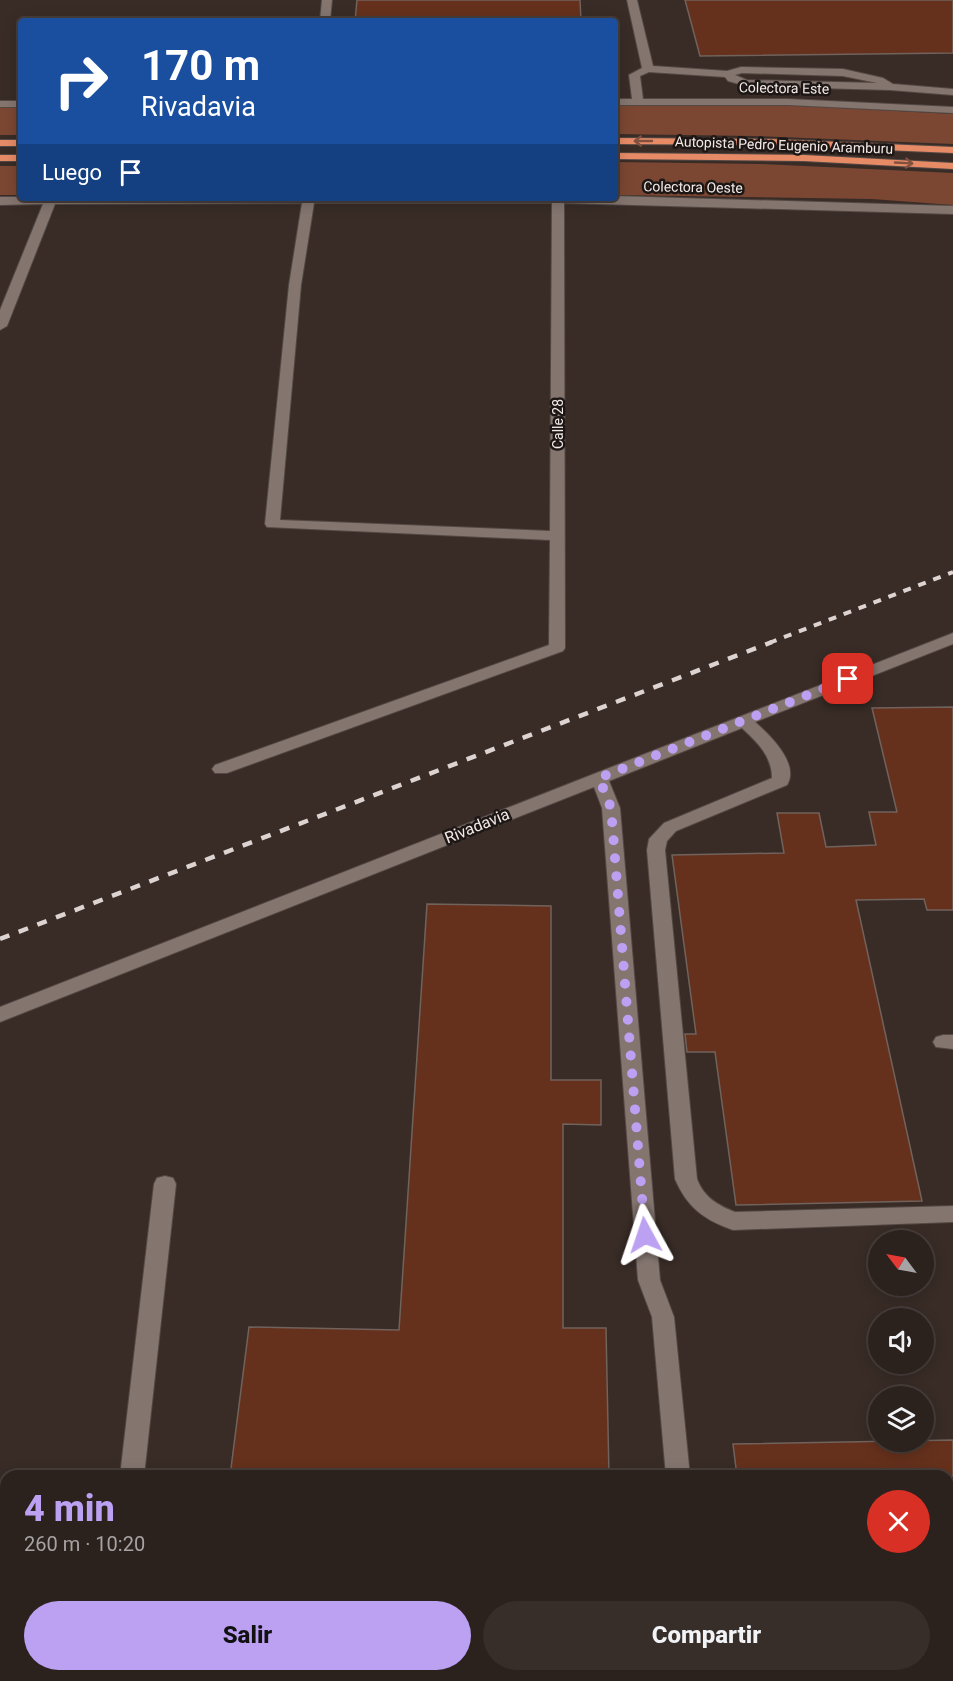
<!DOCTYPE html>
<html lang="es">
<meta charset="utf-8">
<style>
body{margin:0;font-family:Roboto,sans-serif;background:#372e2a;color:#f1f3f6;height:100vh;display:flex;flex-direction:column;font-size:22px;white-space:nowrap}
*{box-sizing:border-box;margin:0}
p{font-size:20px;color:#a6a3a4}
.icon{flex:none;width:33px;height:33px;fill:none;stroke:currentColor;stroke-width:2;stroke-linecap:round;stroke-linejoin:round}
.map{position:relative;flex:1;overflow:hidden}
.sheet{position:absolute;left:0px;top:1470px;width:954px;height:212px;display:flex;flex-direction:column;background:#2b211d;border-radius:18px 18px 0 0;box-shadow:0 3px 15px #0003,0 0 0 2px #473e3b}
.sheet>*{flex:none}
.guide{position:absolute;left:18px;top:18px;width:600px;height:183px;border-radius:6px;box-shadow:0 3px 15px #0003,0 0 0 2px #473e3b;background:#1a4fa0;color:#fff;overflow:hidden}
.needle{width:39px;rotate:302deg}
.fabs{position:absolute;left:868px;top:1230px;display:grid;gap:12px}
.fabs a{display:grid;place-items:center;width:66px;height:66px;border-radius:50%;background:#2b211d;box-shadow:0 3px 15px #0003,0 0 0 2px #473e3b;font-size:30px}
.pin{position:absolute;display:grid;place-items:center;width:51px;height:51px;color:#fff;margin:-26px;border-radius:12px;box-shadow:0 3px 9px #0006}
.me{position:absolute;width:66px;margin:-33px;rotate:355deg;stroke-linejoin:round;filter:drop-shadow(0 0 4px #0008)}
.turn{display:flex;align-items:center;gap:21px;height:126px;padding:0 24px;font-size:27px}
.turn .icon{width:78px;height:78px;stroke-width:2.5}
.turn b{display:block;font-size:42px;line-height:51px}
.then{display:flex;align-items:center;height:57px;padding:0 24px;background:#0003;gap:12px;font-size:22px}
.round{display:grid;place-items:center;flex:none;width:63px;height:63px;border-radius:32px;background:#372e2a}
.head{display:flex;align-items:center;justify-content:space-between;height:102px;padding:0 24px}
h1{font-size:36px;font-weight:800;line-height:45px;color:#bca0f2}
.cta{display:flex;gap:12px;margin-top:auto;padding:12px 24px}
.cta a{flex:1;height:69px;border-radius:36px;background:#bca0f2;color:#111;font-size:24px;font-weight:800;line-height:69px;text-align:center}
.cta a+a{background:#372e2a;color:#f1f3f6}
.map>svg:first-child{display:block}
</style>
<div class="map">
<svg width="953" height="1681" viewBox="0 0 953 1681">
<rect width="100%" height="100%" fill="#392c27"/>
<g fill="#7b4733">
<polygon points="615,105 784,105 953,114 953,144 753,136 615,134"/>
<rect x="0" y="107" width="21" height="28"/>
<polygon points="615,162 760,164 953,173 953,205 872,199 615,195"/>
<rect x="0" y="166" width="21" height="29"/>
</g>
<g fill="#65311c" stroke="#71625c" stroke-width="1.5">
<polygon points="357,0 580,0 581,21 355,21"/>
<polygon points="685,0 953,0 953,53 700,56"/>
<polygon points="953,707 953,910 927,910 924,899 856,900 922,1201 736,1205 715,1052 687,1052 685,1034 696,1034 672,855 784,853 777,813 819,813 826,847 876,845 869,812 897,812 872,708"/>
<polygon points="427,904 551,906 551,1080 601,1080 601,1125 563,1124 563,1328 606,1328 609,1476 230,1476 249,1327 399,1330"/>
<polygon points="953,1440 953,1476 737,1476 733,1444"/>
</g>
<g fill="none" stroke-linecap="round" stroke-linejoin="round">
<g stroke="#534844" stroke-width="2">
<g id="minor">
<polygon points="322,0 332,0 330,21 320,21"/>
<path d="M627,0H637L653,66L727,71L741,67L843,69L883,78L893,84L953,89V95L890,90L746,86L728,81L725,77L649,72L640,76L643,99H788L953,107V113L788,105H615V99H632L629,75L642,68ZM742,73L843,76L877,83L747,80L735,75Z"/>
<rect x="0" y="101" width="21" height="6"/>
<path d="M615,196L953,206V214L564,203L565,648L563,651L227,773H215L212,769L215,765L549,645L550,540L267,527L265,524L289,285L302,203L55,204L7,326L0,330V310L43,204L0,205V197ZM314,203H552L550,531L280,520L301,285Z"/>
<path d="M953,633V644L755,722C770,735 800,764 787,785L676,831L667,841L665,850L697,1179C704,1197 717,1205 735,1212L953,1206V1222L733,1230C704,1220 687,1207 675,1179L647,850L649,839L664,823L772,778C772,756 757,742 742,728L609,781L620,808L660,1280L674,1317L690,1476H666L652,1317L638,1280L602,808L594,787L0,1022V1007Z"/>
<polygon points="943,1035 953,1035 953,1049 936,1047 933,1042 936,1037"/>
<polygon points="165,1176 173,1178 176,1184 144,1476 120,1476 154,1184 157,1178"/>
<polygon points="97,1676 123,1676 122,1681 96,1681"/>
<rect x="684" y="1676" width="26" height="5"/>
</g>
</g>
<g stroke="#534844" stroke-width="2">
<g id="highway">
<polygon points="615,138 770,139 953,147 953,153 770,145 615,144"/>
<rect x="0" y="140" width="21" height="6"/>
<polygon points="615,153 804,155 953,163 953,169 804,161 615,159"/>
<rect x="0" y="155" width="21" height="6"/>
</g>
</g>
<use href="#minor" fill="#84756f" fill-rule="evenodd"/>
<use href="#highway" fill="#e78b67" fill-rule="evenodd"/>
<polyline stroke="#ddd4d1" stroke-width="4" stroke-dasharray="8 8" stroke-linecap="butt" points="769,643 953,572"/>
<polyline stroke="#ddd4d1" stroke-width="4.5" stroke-dasharray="10 10" stroke-linecap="butt" points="0,939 772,642"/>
</g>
<defs><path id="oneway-shaft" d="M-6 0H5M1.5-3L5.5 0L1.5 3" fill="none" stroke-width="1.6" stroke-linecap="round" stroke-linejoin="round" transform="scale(1.5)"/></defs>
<g stroke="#82503e">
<use href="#oneway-shaft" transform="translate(643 141) rotate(-180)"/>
<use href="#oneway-shaft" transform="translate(904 163) rotate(3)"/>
</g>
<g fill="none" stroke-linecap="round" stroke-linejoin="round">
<polyline stroke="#bca0f2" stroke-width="10" stroke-dasharray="0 18" points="645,1235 611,808 599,778 848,679"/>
</g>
<g text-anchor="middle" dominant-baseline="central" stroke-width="5" stroke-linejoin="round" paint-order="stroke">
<g font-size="14" fill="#f3eae7" stroke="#1c1614">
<text transform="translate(784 88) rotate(1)">Colectora Este</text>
<text transform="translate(784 145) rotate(2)">Autopista Pedro Eugenio Aramburu</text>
<text transform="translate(693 187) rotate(1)">Colectora Oeste</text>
<text transform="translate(558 424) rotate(-90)">Calle 28</text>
</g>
<g font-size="16" fill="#f3eae7" stroke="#1c1614">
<text transform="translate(477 826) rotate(-22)">Rivadavia</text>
</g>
</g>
</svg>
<div class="fabs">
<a><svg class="needle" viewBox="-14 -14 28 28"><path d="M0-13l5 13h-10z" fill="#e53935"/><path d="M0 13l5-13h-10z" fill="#a6a3a4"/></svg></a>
<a><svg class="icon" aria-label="sound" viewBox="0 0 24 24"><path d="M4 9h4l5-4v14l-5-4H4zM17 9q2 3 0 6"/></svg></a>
<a><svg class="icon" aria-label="layers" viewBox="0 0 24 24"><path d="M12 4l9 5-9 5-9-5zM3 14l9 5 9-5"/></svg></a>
</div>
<div class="pin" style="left:848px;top:679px;background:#d93025"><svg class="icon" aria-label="arrive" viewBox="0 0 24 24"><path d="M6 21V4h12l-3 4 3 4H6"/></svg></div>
<svg class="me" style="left:645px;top:1235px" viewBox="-20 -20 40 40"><path d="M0-17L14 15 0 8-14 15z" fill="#bca0f2" stroke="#fff" stroke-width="4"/></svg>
<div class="guide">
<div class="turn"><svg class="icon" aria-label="right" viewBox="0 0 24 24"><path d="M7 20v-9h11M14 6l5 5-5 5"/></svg><div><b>170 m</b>Rivadavia</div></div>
<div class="then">Luego<svg class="icon" aria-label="arrive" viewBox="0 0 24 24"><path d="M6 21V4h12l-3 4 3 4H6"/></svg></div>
</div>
<section class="sheet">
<div class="head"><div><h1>4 min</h1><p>260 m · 10:20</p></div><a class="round" style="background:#d93025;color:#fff"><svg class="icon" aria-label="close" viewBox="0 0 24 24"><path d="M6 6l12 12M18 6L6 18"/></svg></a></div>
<div class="cta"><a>Salir</a><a>Compartir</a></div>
</section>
</div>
